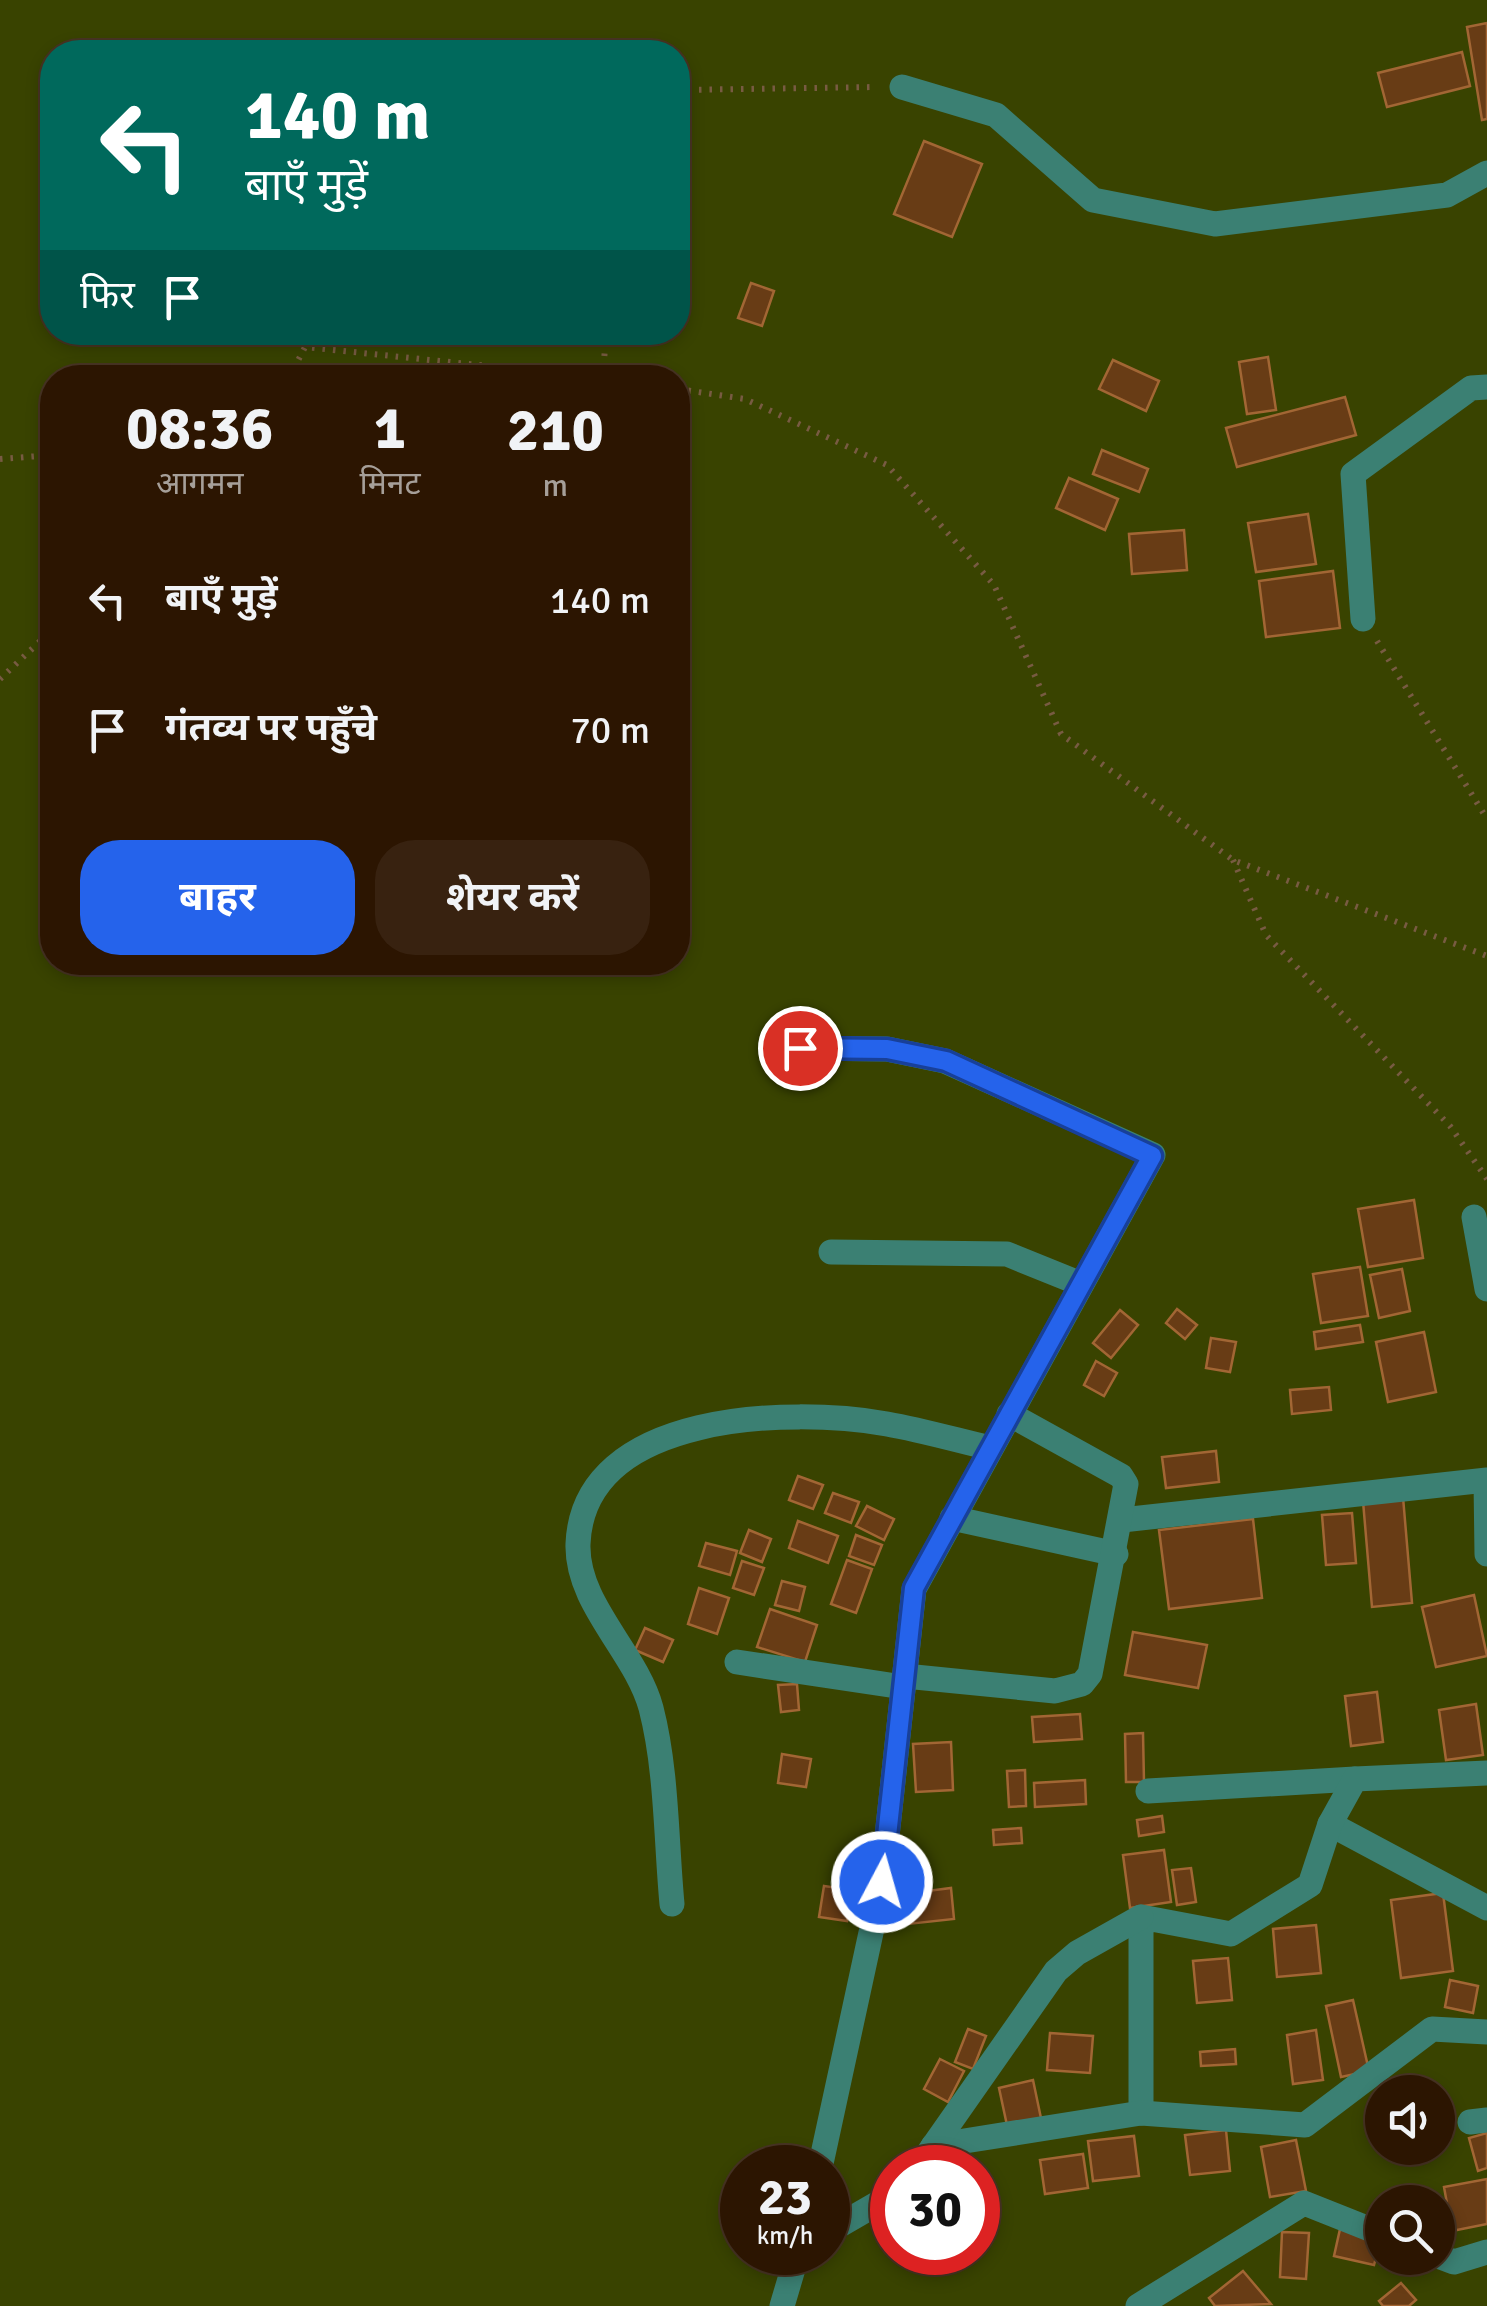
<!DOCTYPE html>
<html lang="hi">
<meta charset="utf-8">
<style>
body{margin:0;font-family:Signika,"Noto Sans Devanagari",sans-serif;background:#382210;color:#f1f3f6;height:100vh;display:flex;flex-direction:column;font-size:38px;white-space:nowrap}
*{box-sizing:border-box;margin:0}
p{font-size:32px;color:#a69f99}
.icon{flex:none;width:55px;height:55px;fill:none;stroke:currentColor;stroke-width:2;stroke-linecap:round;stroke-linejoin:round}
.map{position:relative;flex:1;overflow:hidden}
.side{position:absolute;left:40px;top:365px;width:650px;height:610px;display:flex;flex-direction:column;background:#2c1501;border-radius:40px;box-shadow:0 5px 15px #0003,0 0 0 2px #483423}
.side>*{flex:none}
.banner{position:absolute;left:40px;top:40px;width:650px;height:305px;border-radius:40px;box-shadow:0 5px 15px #0003,0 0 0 2px #483423;background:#00695c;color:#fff;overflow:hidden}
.fabs{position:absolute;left:1365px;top:2075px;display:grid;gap:20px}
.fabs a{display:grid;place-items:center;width:90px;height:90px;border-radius:50%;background:#2c1501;box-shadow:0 5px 15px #0003,0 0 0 2px #483423;font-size:50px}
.speed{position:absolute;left:720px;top:2145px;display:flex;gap:20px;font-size:50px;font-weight:700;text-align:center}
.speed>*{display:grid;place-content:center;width:130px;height:130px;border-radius:50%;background:#2c1501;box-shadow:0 5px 15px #0003,0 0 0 2px #483423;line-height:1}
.speed small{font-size:25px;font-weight:400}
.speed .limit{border:15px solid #d22;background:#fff;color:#111}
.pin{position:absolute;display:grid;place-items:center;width:85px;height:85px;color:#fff;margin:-42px;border:5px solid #fff;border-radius:50%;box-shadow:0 2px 10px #0007}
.me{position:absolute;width:110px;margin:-55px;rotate:6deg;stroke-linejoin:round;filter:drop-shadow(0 0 8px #0008)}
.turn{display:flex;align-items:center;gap:35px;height:210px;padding:0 40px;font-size:45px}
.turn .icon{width:130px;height:130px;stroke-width:2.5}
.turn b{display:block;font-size:70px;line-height:85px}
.then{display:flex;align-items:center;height:95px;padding:0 40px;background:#0003;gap:20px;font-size:38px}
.eta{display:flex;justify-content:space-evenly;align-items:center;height:170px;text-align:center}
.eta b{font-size:60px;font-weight:700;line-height:70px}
.button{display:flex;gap:20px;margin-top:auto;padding:20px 40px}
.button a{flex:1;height:115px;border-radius:40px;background:#2563eb;color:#fff;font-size:40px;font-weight:700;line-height:115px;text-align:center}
.button a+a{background:#382210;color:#f1f3f6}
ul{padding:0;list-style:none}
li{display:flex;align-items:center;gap:30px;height:130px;padding:0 40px}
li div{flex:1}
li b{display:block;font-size:38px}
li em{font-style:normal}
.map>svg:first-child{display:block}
</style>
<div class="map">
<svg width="1487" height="2306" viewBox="0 0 1487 2306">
<rect width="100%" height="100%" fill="#3a1c01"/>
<path fill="#394300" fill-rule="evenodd" d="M0,0H1487V2306H0ZM52,52H678V332H52ZM52,378H678V962H52ZM1382,2092H1438V2148H1382ZM742,2168H828V2252H742ZM892,2168H978V2252H892ZM1382,2202H1438V2258H1382Z"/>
<g fill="#683c15" stroke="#a26634" stroke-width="2.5">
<polygon points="1487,23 1487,119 1482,120 1467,27"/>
<polygon points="1462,52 1470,86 1387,107 1378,73"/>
<polygon points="924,141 982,164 952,237 894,214"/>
<polygon points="751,283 774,291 762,326 738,318"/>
<polygon points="1268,357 1276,410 1247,414 1239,362"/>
<polygon points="1113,360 1159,381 1146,411 1099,389"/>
<polygon points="1345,397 1356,435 1237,467 1226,428"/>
<polygon points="1102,450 1148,469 1139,492 1093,474"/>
<polygon points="1069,478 1118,499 1105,530 1056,508"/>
<polygon points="1308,514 1316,564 1256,572 1248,523"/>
<polygon points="1184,530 1187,570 1132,574 1129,534"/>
<polygon points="1333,571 1340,628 1266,637 1259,581"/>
<polygon points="1414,1200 1423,1258 1368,1267 1358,1209"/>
<polygon points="1360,1267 1368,1316 1321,1323 1313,1274"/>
<polygon points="1402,1269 1410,1311 1379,1318 1370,1275"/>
<polygon points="1177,1309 1197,1325 1185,1339 1166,1323"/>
<polygon points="1120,1310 1138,1325 1111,1358 1093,1343"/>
<polygon points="1360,1325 1363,1342 1316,1349 1314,1332"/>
<polygon points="1424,1332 1436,1392 1388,1402 1376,1342"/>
<polygon points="1211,1338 1236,1342 1230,1372 1206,1368"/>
<polygon points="1096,1361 1117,1373 1104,1396 1084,1385"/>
<polygon points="1329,1387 1331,1410 1292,1414 1290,1390"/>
<polygon points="1216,1451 1219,1482 1166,1488 1162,1457"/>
<polygon points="798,1476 823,1485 813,1509 789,1500"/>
<polygon points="833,1493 859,1502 851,1523 825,1513"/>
<polygon points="1403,1497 1412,1603 1372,1607 1363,1501"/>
<polygon points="867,1506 894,1519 884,1540 856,1526"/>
<polygon points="1352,1513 1356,1563 1326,1565 1322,1515"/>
<polygon points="1253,1519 1262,1598 1169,1609 1159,1530"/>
<polygon points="798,1521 838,1536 828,1563 789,1548"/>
<polygon points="749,1530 771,1539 762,1562 740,1553"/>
<polygon points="856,1535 882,1545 874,1565 849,1556"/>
<polygon points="706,1543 737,1551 730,1575 699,1566"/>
<polygon points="847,1560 872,1569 856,1613 831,1604"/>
<polygon points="742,1561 764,1568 754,1595 733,1588"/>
<polygon points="782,1581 805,1587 799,1611 775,1605"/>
<polygon points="699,1588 729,1598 717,1634 688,1624"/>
<polygon points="1474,1595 1487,1656 1436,1667 1422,1607"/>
<polygon points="770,1609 817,1625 805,1662 757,1647"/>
<polygon points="645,1628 673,1640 663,1662 635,1650"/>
<polygon points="1133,1632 1207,1645 1198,1688 1125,1675"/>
<polygon points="797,1684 799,1710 781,1712 778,1685"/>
<polygon points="1377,1692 1383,1742 1351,1746 1345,1696"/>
<polygon points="1476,1704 1483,1755 1446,1760 1439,1710"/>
<polygon points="1080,1714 1082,1739 1034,1742 1032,1717"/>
<polygon points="1143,1733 1144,1782 1126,1782 1125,1734"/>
<polygon points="951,1742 953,1790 916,1792 913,1744"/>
<polygon points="782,1754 811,1759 806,1787 778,1783"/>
<polygon points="1025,1770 1026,1806 1009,1807 1007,1771"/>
<polygon points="1085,1780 1086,1804 1035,1807 1034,1783"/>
<polygon points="1162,1816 1164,1832 1139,1836 1137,1820"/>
<polygon points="1021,1828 1022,1843 994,1845 993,1830"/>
<polygon points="1164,1850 1171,1902 1130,1908 1123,1855"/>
<polygon points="1191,1868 1196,1902 1177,1905 1172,1870"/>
<polygon points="824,1886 852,1890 847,1921 819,1917"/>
<polygon points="951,1888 954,1919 908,1924 904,1894"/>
<polygon points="1443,1893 1453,1971 1401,1978 1391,1900"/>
<polygon points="1316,1925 1321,1973 1277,1977 1273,1929"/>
<polygon points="1228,1958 1232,2000 1197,2003 1193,1961"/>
<polygon points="1450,1980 1478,1986 1473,2013 1445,2007"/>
<polygon points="1353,2000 1369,2071 1341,2077 1326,2006"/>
<polygon points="968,2029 986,2036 973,2069 955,2062"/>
<polygon points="1316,2030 1323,2080 1293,2084 1287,2035"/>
<polygon points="1050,2033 1093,2036 1090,2073 1047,2070"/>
<polygon points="1235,2049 1236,2064 1201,2066 1200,2052"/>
<polygon points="940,2059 964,2071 948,2102 924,2089"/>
<polygon points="1033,2080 1042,2123 1008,2130 999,2088"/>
<polygon points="1226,2130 1230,2171 1190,2175 1185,2135"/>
<polygon points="1487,2133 1487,2168 1478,2171 1469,2138"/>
<polygon points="1134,2136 1139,2176 1093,2181 1088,2141"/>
<polygon points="1296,2140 1306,2191 1270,2197 1261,2147"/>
<polygon points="1083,2154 1088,2188 1045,2194 1040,2160"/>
<polygon points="1487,2179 1487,2224 1452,2231 1444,2187"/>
<polygon points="1340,2229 1381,2238 1374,2265 1334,2256"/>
<polygon points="1282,2232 1309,2233 1306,2279 1280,2277"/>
<polygon points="1243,2271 1271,2304 1215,2306 1209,2298"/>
<polygon points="1401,2283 1416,2300 1409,2306 1383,2306 1379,2301"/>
</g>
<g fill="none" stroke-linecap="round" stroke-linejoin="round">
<g stroke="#785b42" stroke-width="6" stroke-dasharray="2.5 8" stroke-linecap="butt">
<polyline points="678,90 876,87"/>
<polyline points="603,377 606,332"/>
<polyline points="289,378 305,347 604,378"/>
<polyline points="678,389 745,399 887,465 994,585 1061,734 1233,860 1487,956"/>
<polyline points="0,459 52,455"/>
<polyline points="1377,641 1487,819"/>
<polyline points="0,679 52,630"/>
<polyline points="1233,860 1266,935 1450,1126 1487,1179"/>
</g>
<g stroke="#3b8073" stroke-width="25">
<polyline points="902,87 996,115 1093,200 1215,224 1447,195 1487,173"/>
<polyline points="1363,619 1353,474 1471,388 1487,387"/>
<polyline points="801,1048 887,1049 945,1061 1153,1155 914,1589 882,1882 820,2168"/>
<polyline points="1474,1217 1487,1289"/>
<polyline points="831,1252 1007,1254 1081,1284"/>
<polyline points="1486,1481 1487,1554"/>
<polyline points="952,1518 1116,1554"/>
<polyline points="1122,1520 1487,1480"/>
<polyline points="737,1662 903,1687"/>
<polyline points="905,1676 1055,1691 1082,1684 1090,1674 1126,1484 1121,1476 1009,1414"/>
<polyline points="1148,1791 1355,1779"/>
<polyline points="1330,1824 1487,1908"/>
<path d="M672,1904C666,1840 667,1770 651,1708C636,1652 576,1604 578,1544C583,1411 792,1407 887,1424C921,1430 956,1440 990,1448"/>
<polyline points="1141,2113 1141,1917 1231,1934 1310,1885 1330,1824 1355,1779 1487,1773"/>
<polyline points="1470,2122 1487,2120"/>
<polyline points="933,2146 1141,2113 1305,2125 1432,2029 1487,2032"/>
<polyline points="918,2168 1056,1971 1077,1953 1141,1917"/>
<polyline points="828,2232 892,2195"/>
<polyline points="1438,2256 1454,2262 1487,2252"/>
<polyline points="782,2306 798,2252"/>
<polyline points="1138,2306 1304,2203 1382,2234"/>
</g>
</g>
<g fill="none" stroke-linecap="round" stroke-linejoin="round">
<g stroke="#184099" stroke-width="25">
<polyline id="route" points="800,1048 887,1049 946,1061 1152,1156 914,1588 882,1882"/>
</g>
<use href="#route" stroke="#2563eb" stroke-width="18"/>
</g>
</svg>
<div class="fabs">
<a><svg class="icon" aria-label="sound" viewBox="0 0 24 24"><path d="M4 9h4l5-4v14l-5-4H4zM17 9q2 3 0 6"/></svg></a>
<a><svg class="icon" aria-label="search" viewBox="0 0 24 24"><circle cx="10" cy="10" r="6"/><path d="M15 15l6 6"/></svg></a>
</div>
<div class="speed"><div>23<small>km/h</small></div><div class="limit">30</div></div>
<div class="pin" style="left:800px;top:1048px;background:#d93025"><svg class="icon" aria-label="arrive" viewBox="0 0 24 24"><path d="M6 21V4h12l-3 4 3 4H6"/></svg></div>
<svg class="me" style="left:882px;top:1882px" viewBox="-20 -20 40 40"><circle r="17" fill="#2563eb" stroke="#fff" stroke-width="3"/><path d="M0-11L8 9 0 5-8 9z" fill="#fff"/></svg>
<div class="banner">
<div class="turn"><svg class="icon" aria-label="left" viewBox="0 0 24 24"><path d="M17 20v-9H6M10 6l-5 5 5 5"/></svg><div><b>140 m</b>बाएँ मुड़ें</div></div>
<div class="then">फिर<svg class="icon" aria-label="arrive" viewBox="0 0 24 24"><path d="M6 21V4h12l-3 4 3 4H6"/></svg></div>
</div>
<section class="side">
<div class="eta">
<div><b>08:36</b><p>आगमन</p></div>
<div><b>1</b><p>मिनट</p></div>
<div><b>210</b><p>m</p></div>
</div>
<ul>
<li><svg class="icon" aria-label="left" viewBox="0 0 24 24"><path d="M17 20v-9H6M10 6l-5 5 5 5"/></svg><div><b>बाएँ मुड़ें</b></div><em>140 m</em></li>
<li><svg class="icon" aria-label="arrive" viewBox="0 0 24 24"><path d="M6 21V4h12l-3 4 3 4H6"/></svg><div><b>गंतव्य पर पहुँचे</b></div><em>70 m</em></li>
</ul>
<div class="button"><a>बाहर</a><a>शेयर करें</a></div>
</section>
</div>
